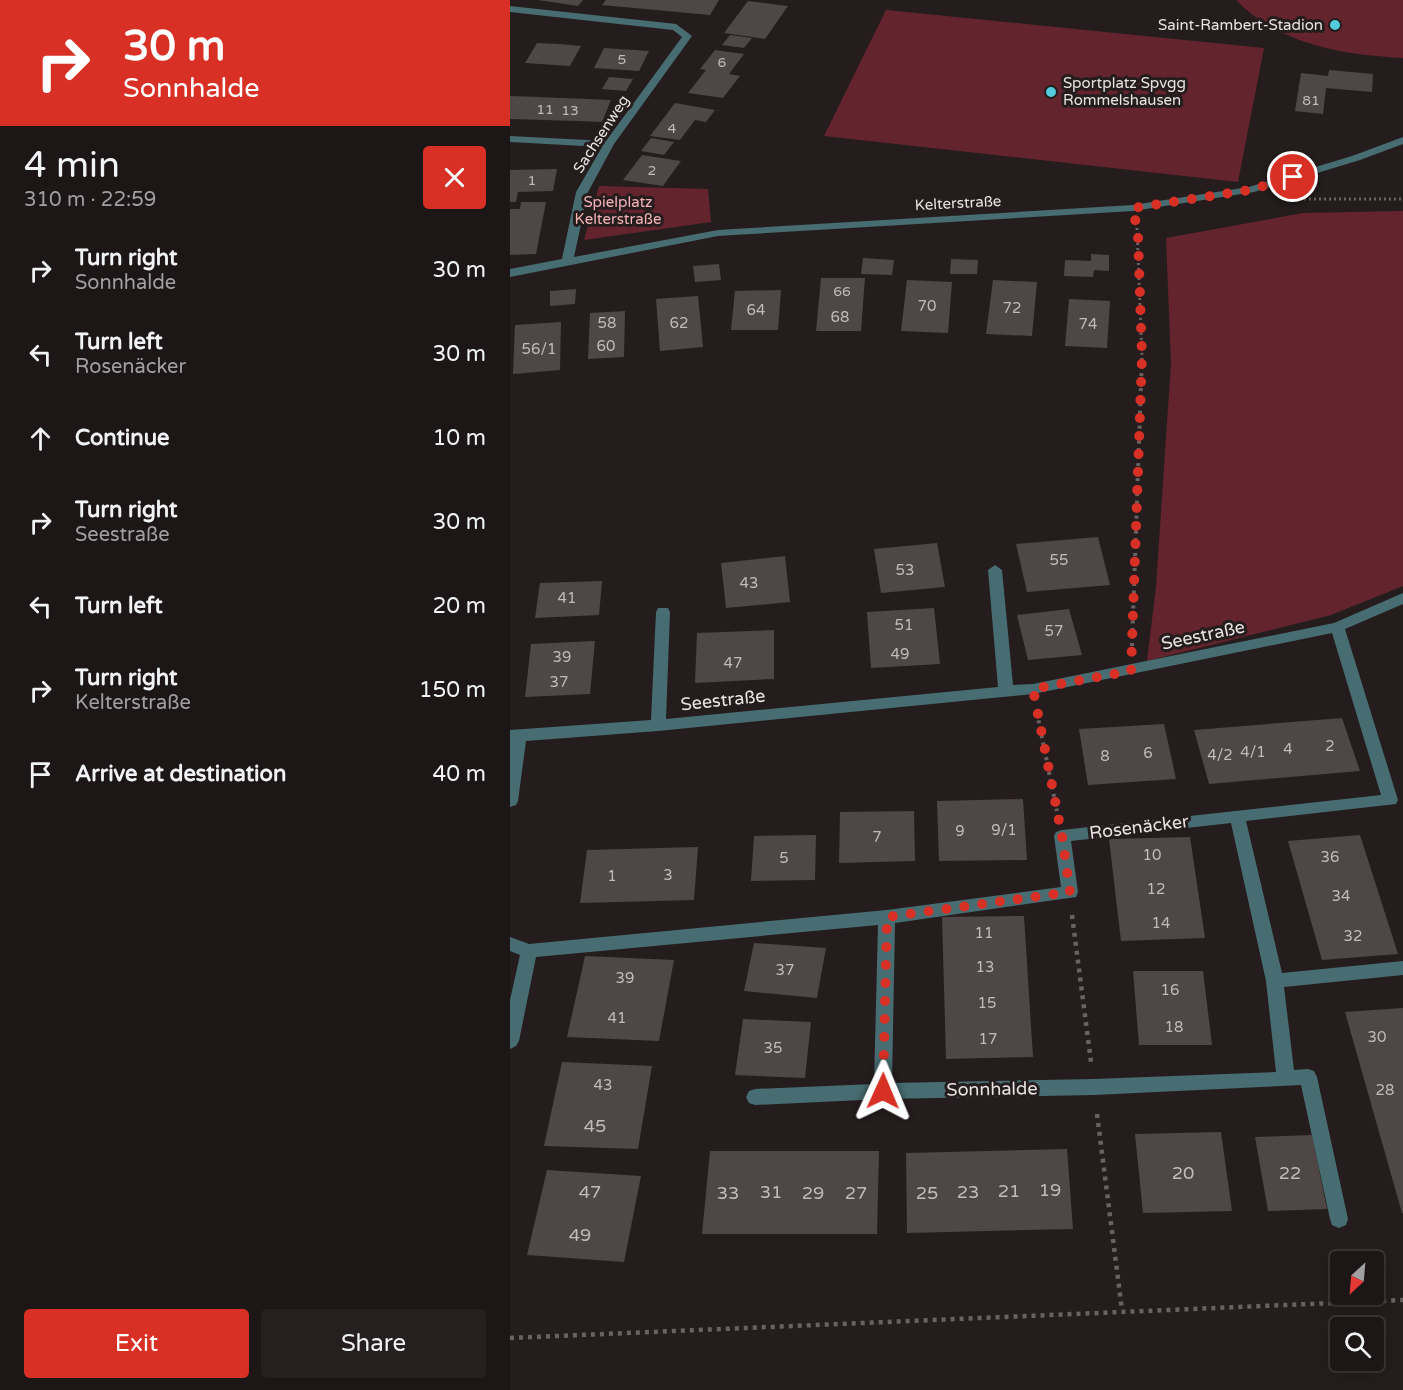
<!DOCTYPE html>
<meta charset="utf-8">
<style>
body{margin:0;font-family:"Varela Round",sans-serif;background:#251f1f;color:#f1f3f6;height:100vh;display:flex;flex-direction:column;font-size:22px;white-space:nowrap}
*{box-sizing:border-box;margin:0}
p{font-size:20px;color:#a09fa1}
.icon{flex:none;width:33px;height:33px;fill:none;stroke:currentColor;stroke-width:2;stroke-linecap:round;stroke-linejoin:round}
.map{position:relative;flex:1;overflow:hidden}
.details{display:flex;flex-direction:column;background:#1c1616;width:510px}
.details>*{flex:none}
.top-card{background:#d93025;color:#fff;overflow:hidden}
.needle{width:39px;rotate:206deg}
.controls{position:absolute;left:820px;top:1251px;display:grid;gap:12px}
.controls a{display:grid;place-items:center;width:54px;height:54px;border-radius:6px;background:#1c1616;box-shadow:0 3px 15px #0003,0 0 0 2px #3a3535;font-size:30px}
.pin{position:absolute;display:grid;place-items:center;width:51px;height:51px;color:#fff;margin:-26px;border:3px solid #fff;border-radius:50%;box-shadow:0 2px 6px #0007}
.me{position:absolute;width:66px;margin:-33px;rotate:1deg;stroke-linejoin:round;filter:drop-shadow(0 0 4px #0008)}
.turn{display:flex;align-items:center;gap:21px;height:126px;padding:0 24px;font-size:27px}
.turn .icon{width:78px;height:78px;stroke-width:2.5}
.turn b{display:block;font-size:42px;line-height:51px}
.round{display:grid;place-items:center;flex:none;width:63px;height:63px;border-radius:6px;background:#251f1f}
.head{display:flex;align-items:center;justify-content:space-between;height:102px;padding:0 24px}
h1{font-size:36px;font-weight:600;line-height:45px}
.action{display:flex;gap:12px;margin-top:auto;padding:12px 24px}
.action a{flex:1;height:69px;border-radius:6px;background:#d93025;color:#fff;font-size:24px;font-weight:600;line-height:69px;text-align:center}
.action a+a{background:#251f1f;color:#f1f3f6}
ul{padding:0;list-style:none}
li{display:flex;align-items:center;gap:18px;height:84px;padding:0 24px}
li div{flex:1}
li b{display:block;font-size:22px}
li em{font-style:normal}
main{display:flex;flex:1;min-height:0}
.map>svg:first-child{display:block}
</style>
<main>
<section class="details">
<div class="top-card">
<div class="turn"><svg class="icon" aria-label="right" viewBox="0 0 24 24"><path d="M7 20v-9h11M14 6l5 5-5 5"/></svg><div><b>30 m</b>Sonnhalde</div></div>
</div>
<div class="head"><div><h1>4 min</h1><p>310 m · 22:59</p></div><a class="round" style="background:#d93025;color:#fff"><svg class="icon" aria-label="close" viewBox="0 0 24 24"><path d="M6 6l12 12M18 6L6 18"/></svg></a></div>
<ul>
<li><svg class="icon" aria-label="right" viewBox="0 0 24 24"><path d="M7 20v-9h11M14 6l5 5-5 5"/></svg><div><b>Turn right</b><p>Sonnhalde</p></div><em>30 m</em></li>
<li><svg class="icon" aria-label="left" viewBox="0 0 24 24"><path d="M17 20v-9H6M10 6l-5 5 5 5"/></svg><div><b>Turn left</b><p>Rosenäcker</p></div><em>30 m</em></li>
<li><svg class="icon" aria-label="ahead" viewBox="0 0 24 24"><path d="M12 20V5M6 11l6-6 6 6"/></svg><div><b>Continue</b></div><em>10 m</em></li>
<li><svg class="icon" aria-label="right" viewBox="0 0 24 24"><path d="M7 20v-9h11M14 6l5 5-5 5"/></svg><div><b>Turn right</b><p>Seestraße</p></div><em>30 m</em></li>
<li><svg class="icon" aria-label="left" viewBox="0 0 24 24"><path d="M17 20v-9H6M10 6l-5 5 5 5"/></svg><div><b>Turn left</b></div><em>20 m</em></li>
<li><svg class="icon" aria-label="right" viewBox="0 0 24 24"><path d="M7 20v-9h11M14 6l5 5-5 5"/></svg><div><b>Turn right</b><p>Kelterstraße</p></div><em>150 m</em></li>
<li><svg class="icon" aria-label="arrive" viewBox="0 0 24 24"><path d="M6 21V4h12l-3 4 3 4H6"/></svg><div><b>Arrive at destination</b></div><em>40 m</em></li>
</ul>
<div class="action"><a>Exit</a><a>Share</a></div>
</section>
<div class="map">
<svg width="893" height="1390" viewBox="0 0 893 1390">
<rect width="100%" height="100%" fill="#251d1d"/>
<g fill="#64242e">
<path d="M726,0H893V58C833,55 770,45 726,0Z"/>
<polygon points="376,10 754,48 728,182 314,136"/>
<polygon points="89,186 198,189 201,222 74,240"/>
<polygon points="893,211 893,586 821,615 637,661 646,587 661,363 656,238 793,213"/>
</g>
<g fill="#4f4646">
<polygon points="28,0 73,0 68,6"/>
<polygon points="96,0 209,0 200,15 92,5"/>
<polygon points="238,1 278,6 255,39 214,33"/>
<polygon points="220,35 242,38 234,48 212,45"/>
<polygon points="27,43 49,44 71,46 60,66 15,63"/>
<polygon points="94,48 139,51 129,71 84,68"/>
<polygon points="205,50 234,54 219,74 230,76 213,98 178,93 196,70 190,69"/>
<polygon points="819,70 863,74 862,92 816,88 813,114 785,111 791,73 818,76"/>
<polygon points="99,77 123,79 116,91 92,89"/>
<polygon points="0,96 28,97 101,100 92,122 68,121 0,119"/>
<polygon points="165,103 205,110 196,122 185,120 170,140 140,136"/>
<polygon points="141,138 164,142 154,155 131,151"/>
<polygon points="132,155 171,161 153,186 113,180"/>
<polygon points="47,169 43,191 8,192 6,202 0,202 0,170"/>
<polygon points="11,202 36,202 26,254 0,255 0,209 10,209"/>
<polygon points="581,254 599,255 599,271 584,270 583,277 554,276 555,260 581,261"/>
<polygon points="353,258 384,260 382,275 351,274"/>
<polygon points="441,259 468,260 467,274 440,274"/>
<polygon points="209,264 211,280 185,282 183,266"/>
<polygon points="311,278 355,278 351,331 306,331"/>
<polygon points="397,280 442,282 438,333 391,331"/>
<polygon points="483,280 527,282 522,336 476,334"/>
<polygon points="66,289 65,304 40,306 40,291"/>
<polygon points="271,290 268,330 221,330 225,291"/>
<polygon points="188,296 193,347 150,351 146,299"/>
<polygon points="559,299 600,301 597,348 555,346"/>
<polygon points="115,311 114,357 78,359 80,313"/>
<polygon points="51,322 50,370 3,374 5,325"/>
<polygon points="588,537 600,585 517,592 506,544"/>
<polygon points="427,543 435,587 371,593 364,549"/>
<polygon points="275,556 280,602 216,608 211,563"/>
<polygon points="92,581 89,615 25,618 30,583"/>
<polygon points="424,608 430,664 361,668 357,612"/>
<polygon points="559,609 572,655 518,660 507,615"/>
<polygon points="264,630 264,679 185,683 187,633"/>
<polygon points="85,641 80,694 15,697 21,644"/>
<polygon points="832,718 850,771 699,784 684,730"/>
<polygon points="654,724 666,779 578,785 569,729"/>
<polygon points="513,799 517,860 429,861 427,801"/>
<polygon points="404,811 405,861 329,863 330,812"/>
<polygon points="306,835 305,880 241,881 244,836"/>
<polygon points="850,835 888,954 812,960 778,841"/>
<polygon points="680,837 695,938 611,941 599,839"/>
<polygon points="188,847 184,900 70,903 77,850"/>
<polygon points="514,916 523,1057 436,1059 432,917"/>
<polygon points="244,943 316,948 307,998 234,991"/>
<polygon points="75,956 164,960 149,1041 57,1037"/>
<polygon points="623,971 693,971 702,1045 629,1045"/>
<polygon points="893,1008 893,1213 892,1213 835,1012"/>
<polygon points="233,1019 301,1022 295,1078 225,1075"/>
<polygon points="52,1062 142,1066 128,1149 34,1146"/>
<polygon points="711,1132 722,1211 633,1213 625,1134"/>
<polygon points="802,1135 817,1209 758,1211 745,1137"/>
<polygon points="557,1149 563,1229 397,1233 396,1153"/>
<polygon points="200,1151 369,1151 367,1234 192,1234"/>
<polygon points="37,1170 131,1176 114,1262 17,1255"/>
</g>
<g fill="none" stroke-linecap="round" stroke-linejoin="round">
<g stroke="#696262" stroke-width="3" stroke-dasharray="2 3" stroke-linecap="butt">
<polyline points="794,199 893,199"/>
<polyline points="627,228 632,357"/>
</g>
<g stroke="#696262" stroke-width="4" stroke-dasharray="3 4.5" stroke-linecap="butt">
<polyline points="622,646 632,356"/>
<polyline points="527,713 547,811"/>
</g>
<g stroke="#696262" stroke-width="4.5" stroke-dasharray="4 5" stroke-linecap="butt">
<polyline points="562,915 581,1062"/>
<polyline points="587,1114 612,1310"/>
<polyline points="0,1338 893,1300"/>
</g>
<g fill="#476d72" fill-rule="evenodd">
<polygon points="0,6 166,24 182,36 104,144 78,192 64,257 208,230 623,205 739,187 842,156 893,137 893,144 850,160 744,192 623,211 208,236 0,277 0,269 52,259 66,192 92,147 0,142 0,136 96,141 172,37 163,30 0,12"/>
<path d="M485,565L492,570L503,685L523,684L824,623L893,593V604L835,629L888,800L886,804L736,821L772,973L893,961V975L774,987L784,1070L798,1069L804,1071L807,1077L838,1219L836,1225L829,1228L822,1225L820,1219L791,1085L584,1095L373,1099L245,1105L239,1103L236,1097L239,1091L245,1089L364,1084L368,925L26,957L9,1041L6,1046L0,1049V1000L10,955L0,951V937L19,944L377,910L551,887L544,836L546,832L552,830L871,795L822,633L523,694L148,731L16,741L8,801L6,805L0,807V730L141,720L146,612L148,608H158L160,612L156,719L488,687L478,570ZM721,823L756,981L766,1072L584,1079L382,1083L385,923L566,897L568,892L561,841Z"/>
</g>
</g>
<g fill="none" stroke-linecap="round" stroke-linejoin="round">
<polyline stroke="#d93025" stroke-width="10" stroke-dasharray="0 18" points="373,1091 377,917 560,892 552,836 523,689 621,671 632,356 628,235 623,208 740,190 783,177"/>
</g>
<g fill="#53cbdb" stroke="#251d1d" stroke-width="2">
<circle cx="825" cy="25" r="6"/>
<circle cx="541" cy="92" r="6"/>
</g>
<g text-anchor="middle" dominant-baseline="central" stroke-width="6" stroke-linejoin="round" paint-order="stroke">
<g font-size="14" fill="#c2bbbb">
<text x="112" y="59">5</text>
<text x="212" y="62">6</text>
<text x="801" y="100">81</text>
<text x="35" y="109">11</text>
<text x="60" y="110">13</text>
<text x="162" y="128">4</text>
<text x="142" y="170">2</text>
<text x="22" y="180">1</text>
<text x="332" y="291">66</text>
</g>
<g font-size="15" fill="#e8e2e2" stroke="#251d1d" text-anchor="end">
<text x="813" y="25">Saint-Rambert-Stadion</text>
<text x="553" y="83" text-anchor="start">Sportplatz Spvgg<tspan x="553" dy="17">Rommelshausen</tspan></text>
</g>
<g font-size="15" fill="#e8e2e2" stroke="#251d1d">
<text transform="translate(91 134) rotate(-57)">Sachsenweg</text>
<text transform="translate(448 203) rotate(-3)">Kelterstraße</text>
</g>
<g font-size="15" fill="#f2b2b6" stroke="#251d1d">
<text x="108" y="202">Spielplatz<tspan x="108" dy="17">Kelterstraße</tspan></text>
</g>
<g font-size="15" fill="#c2bbbb">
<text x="417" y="306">70</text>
<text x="502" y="308">72</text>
<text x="246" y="310">64</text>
<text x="330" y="317">68</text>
<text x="97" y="323">58</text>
<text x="169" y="323">62</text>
<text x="578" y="324">74</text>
<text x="96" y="346">60</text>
<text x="29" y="349">56/1</text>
<text x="549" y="560">55</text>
<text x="395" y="570">53</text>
<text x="239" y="583">43</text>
<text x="57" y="598">41</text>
<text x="394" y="625">51</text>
<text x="544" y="631">57</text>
<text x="390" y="654">49</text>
<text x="52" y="657">39</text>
<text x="223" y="663">47</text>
<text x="49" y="682">37</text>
<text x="820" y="746">2</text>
<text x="778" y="749">4</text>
<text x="743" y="752">4/1</text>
<text x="638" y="753">6</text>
<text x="710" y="755">4/2</text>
<text x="595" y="756">8</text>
<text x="494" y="830">9/1</text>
<text x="450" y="831">9</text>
<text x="367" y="837">7</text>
<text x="642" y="855">10</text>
<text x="820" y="857">36</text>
<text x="274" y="858">5</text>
<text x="158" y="875">3</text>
<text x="102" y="876">1</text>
<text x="646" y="889">12</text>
<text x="831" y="896">34</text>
<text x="651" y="923">14</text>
<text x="474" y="933">11</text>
<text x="843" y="936">32</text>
<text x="475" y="967">13</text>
<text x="275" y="970">37</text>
<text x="115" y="978">39</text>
<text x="660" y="990">16</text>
<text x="477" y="1003">15</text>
<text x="107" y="1018">41</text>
<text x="664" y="1027">18</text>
<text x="867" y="1037">30</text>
<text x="478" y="1039">17</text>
<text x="263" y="1048">35</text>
<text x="93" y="1085">43</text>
<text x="875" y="1090">28</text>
</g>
<g font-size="18" fill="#e8e2e2" stroke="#251d1d">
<text transform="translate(693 635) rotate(-12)">Seestraße</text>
<text transform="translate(213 700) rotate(-6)">Seestraße</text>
<text transform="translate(629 827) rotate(-7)">Rosenäcker</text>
<text transform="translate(482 1089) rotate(-1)">Sonnhalde</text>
</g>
<g font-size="18" fill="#c2bbbb">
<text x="85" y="1126">45</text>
<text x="673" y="1173">20</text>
<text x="780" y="1173">22</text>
<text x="540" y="1190">19</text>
<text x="499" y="1191">21</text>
<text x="80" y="1192">47</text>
<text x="261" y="1192">31</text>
<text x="458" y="1192">23</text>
<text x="218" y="1193">33</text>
<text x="303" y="1193">29</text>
<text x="346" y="1193">27</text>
<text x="417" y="1193">25</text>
<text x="70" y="1235">49</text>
</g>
</g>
</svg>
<div class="controls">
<a><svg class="needle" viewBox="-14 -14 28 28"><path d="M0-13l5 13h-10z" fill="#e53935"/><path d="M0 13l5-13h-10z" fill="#a09fa1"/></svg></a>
<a><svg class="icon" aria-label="search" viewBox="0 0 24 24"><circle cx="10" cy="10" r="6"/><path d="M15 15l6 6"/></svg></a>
</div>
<div class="pin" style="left:783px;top:177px;background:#d93025"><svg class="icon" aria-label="arrive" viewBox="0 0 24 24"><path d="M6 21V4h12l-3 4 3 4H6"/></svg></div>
<svg class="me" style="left:373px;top:1091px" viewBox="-20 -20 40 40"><path d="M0-17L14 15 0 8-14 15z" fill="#d93025" stroke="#fff" stroke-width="4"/></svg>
</div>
</main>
